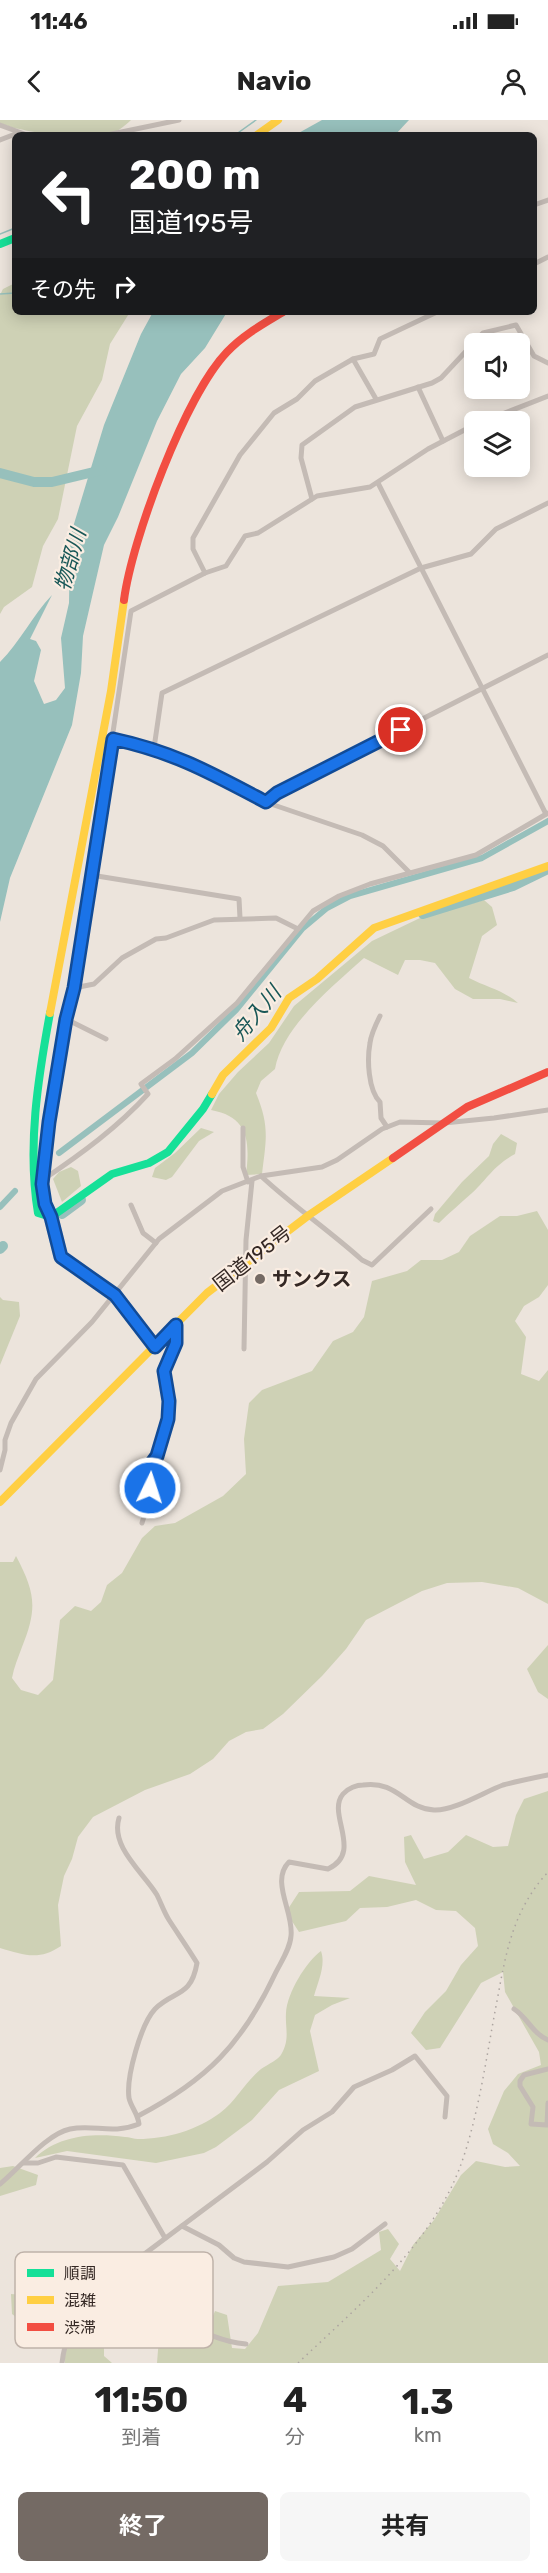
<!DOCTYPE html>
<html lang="ja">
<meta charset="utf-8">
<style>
body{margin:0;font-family:Rubik,"Noto Sans JP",sans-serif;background:#f6f6f6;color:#222;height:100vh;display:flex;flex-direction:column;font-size:22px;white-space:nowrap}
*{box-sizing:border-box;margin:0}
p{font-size:20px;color:#767676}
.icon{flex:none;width:33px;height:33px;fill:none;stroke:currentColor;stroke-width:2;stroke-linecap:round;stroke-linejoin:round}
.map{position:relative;height:2243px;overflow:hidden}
.sheet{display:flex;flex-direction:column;background:#fff;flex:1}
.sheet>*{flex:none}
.top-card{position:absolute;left:12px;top:12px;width:525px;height:183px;border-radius:9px;box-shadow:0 3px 15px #0003;background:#202124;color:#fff;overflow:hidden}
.controls{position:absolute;left:464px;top:213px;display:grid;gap:12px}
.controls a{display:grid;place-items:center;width:66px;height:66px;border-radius:9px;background:#fff;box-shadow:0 3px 15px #0003;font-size:30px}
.pin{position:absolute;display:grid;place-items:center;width:51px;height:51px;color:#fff;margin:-26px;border:3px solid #fff;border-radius:50%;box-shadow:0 2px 6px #0007}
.me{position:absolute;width:66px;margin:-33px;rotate:4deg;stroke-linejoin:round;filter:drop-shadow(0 0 4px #0008)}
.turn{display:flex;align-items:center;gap:21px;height:126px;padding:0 18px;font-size:27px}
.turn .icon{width:78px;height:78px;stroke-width:2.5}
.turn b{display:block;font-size:42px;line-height:51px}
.then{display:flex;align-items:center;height:57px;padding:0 18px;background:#0003;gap:12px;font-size:22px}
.eta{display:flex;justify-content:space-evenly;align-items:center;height:102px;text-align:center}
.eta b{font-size:36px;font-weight:700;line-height:42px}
.button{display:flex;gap:12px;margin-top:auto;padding:12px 18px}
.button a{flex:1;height:69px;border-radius:9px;background:#746a64;color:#fff;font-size:24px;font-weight:700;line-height:69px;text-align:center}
.button a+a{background:#f6f6f6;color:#222}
.status{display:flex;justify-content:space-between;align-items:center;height:42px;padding:0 30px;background:#fff;direction:ltr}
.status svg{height:16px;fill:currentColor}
header{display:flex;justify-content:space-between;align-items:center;height:78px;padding:0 18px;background:#fff;font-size:27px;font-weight:700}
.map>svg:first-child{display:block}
</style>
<div class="status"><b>11:46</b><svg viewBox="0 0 49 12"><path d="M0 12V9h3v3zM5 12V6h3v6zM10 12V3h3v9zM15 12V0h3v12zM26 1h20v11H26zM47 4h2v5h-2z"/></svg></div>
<header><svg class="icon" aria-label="back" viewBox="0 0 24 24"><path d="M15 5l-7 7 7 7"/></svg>Navio<svg class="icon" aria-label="person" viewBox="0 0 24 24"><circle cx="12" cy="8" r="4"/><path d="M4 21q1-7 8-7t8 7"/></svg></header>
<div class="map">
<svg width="548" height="2243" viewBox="0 0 548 2243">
<rect width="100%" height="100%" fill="#ece4dc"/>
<g fill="#ced1b5">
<path d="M0,0H131C125,6 116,13 107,15C84,20 22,13 0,3Z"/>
<polygon points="15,163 15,192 130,192 110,224 102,260 77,306 58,399 43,426 32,467 4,487 0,494 0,175 3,169"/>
<path d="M484,780L492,787L497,805L482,816L469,858C486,867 503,870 518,883L500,879H473L455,869L435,843L420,840H405L398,855L364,838C333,866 282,907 275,949L261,961L256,973C270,1007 266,1020 262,1054L246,1055C250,1022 249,997 211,990L219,974L238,952L269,923L294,886L372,821L420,798Z"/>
<polygon points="201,1008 214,1012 199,1021 172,1057 166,1060 152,1057 155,1048 175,1033"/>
<path d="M501,1014L517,1023L515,1034C493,1046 489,1057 472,1073C461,1083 450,1092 439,1103L433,1101L435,1094L462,1062L489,1036L493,1024Z"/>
<polygon points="71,1047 78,1051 81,1066 62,1082 53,1059 59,1052"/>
<path d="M537,1091L548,1110V1165L539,1177L524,1186L515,1201L526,1217L521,1254L539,1261L548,1250V1484L518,1468L482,1462L447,1463L422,1471L366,1500L346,1529L322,1556L283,1594L263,1609L246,1612L229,1621L213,1639L190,1654L145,1670L93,1697L78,1717L72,1739L64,1756L58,1785L61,1826C39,1841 24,1835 0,1828V1442H13L16,1436C35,1472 38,1488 22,1527C18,1538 14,1547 12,1558L21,1570L38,1575L53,1560L60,1500L75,1486L91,1491L101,1482L107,1465L122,1453L142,1418L155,1406L175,1403L223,1376L246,1354L244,1319L249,1283L262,1270L312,1251L333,1221L353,1212L364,1197L372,1161L407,1151L421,1140H442L459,1132L470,1116L500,1096H517Z"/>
<polygon points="0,1177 3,1180 19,1182 20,1196 0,1245"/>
<polygon points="548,1525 548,1579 538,1572 527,1549"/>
<polygon points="548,1671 548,2243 157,2243 159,2218 145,2196 105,2177 109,2162 139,2159 189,2204 208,2208 215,2191 227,2195 232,2228 245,2229 258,2213 278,2166 328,2162 381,2130 379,2112 388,2109 399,2124 390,2139 400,2151 413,2125 434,2100 461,2055 476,2041 505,2047 520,2046 508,2033 493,2024 488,2009 504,1971 518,1954 541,1945 539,1932 505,1872 503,1852 481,1863 440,1928 426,1930 411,1913 425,1892 446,1871 461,1845 478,1826 475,1808 456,1791 436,1790 416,1780 387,1787 360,1788 346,1801 299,1812 286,1792 299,1772 350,1771 369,1756 416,1765 405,1742 404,1717 411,1715 424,1739 448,1732 466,1715 493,1727 508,1726 516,1695 524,1679"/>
<path d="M321,1831C326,1845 318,1862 314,1876L350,1878L332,1885L315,1895L310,1911L319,1951L279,1970L252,2000L216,2027L204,2033L156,2043L67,2031L35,2038C59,2015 93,2013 125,2017C129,2017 134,2019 138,2019C167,2019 197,2010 220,1993C236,1981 245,1962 261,1949C268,1944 279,1940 282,1933C290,1918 285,1908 286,1893C287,1873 306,1842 321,1831Z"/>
<polygon points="13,2046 38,2055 36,2065 0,2076 0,2048"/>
<path d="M11,2174C41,2175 83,2197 104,2219V2236L112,2243H65L62,2223L49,2226L36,2212L12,2194Z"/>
</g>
<g fill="#97c0bc">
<polygon points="322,0 409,0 395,15 295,15"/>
<path d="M153,192H227L205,228L181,254L157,301L118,397L104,425L83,516L81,553L72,605L10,758L0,802V542C20,522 32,496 52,475L30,519L36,521L41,530L34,561L44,584L56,580L65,568L61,518L69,483L70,417L104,305L141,214Z"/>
</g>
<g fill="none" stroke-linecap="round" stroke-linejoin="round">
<g stroke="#97c0bc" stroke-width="1.5">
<polyline points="235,15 256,0"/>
<polyline points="0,114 15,108"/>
<polyline points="0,174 15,173"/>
</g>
<g stroke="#97c0bc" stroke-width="6">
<polyline points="59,1033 192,933 236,890 302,809 327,788 350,776 482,738 548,701"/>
<polyline points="0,1087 15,1071"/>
</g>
<g stroke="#97c0bc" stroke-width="10">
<polyline points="0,353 34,362 52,362 102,350"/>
<polyline points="423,794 513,766 548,749"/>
<polyline points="62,1094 81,1080"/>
<polyline points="0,1129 3,1126"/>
</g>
<g stroke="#c4bbb5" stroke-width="5">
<polyline points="0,5 27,15"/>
<polyline points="107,15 179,0"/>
<polyline points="0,20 18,13"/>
<polyline points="534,85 548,80"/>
<polyline points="534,144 548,137"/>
<polyline points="353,239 376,279"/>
<polyline points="418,267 443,321"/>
<polyline points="482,302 548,276"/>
<polyline points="378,363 546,694"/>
<polyline points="312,379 301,338 302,325 355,287 432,263 441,258 483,213 516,205 534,236 548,243"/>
<polyline points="205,453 193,429 193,418 240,335 274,293 297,279 315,261 353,239 374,234 380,219 437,192"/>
<polyline points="113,619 148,626 175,635 265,682 362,715 383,726 409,752"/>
<polyline points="154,628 162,573 421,448 471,434 496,409 548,383"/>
<polyline points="265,682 277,673 548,535"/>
<polyline points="91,755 239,779 240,798"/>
<polyline points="74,868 94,864 122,838 156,819 166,818 214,800 276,798 298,809"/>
<path d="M380,896C376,904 371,914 370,923C367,939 368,970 380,982L381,998L387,1007"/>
<polyline points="66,899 106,919"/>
<polyline points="243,1008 243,1047 248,1062"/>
<path d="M261,1056C293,1086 330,1111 362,1140L372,1145L431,1089"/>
<polyline points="44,1059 49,1002 82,821 131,491 205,453 226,446 245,416 258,413 317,376 370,367 428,329 474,305"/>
<path d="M44,1059C81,1034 118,1007 148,974L141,964L175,939L237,883L313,791L339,776L370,764L476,735L548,693"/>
<polyline points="131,1085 143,1113 156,1123"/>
<polyline points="244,1229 246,1120 252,1061"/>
<polyline points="0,1350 5,1330 5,1320 11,1303 36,1259 92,1202 159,1119 222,1071 261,1056 322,1047 337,1040 382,1009 400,1002 444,1003 494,998 548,990"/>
<polyline points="142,1403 149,1380 149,1357 144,1354 157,1336 168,1299 169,1281 164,1250 175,1223 176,1206"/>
<path d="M514,1889C528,1898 532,1913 548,1920"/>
<polyline points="548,1949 524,1955 520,1961 520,1966 533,1987 531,2004 547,2005 548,1983"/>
<path d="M138,1996C207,1960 242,1924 275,1854C281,1842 290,1829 291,1816C294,1792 270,1761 289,1742L328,1749C364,1732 326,1694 343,1674C348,1668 357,1665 363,1665C398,1660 405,1689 434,1690C454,1691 484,1672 503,1665C518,1661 533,1658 548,1655"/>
<polyline points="24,2043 38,2043 56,2037 123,2045 165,2118"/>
<path d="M0,2064C19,2049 46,2014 70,2009C95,2004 111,2015 139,2004C138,1994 131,1987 129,1978C126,1957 141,1904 155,1889C174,1870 191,1878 197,1843C188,1828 178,1814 169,1800C164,1792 161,1783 157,1775C144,1753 110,1727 119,1698"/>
<polyline points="182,2106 219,2125 234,2138 244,2142 288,2147 334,2137 352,2129 385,2104"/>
<path d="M122,2149C155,2182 198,2220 246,2224"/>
<path d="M62,2243C65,2217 75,2195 91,2174L267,2042L303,2010L332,1992L354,1967L392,1950L415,1936L447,1976L445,1997"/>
</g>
<g stroke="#16e098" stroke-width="8">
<polyline points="0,124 15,118"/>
<path d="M50,893C38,958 27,1027 38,1093L51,1097L112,1054L149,1043L168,1032L203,989L212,974"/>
</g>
<g stroke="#ffcf43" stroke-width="8">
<polyline points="257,15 278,0"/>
<polyline points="50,893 111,571 124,480"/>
<polyline points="212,974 223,955 271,908 289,878 317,859 374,808 548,746"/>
<polyline points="0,1382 207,1173 309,1095 393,1038"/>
</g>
<g stroke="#f24e42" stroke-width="8">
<path d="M124,480C132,419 185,276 227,232C243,215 263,204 283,192"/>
<polyline points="393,1038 467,987 548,952"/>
<polyline points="44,1059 46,1085 61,1137 115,1175 155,1227"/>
</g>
<path stroke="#aca4a0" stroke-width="1.5" stroke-dasharray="1.5 4.5" stroke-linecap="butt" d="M298,2243C353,2191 415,2139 450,2070C476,2019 486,1937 497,1881C506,1832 513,1790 548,1752"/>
</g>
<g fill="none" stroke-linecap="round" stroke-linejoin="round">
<g stroke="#114b97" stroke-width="15">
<path id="route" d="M150,1368L149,1357L144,1354L157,1336L168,1299L169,1281L164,1251L176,1223V1205L155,1227L115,1175L61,1137L51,1097L45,1084L42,1064L49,1002L66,899L74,868L113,619C174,632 211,653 266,682L277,673L401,610"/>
</g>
<use href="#route" stroke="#1a73e8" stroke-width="10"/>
</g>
<circle fill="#746a64" stroke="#faede2" stroke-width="2" cx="260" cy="1159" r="6"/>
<g text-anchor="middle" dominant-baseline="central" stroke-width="4.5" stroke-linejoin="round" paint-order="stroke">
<g font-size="20" fill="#342824" stroke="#faede2">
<text transform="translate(252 1138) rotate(-38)">国道195号</text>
</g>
<g font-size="20" font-weight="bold" fill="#342824" stroke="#faede2" text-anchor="start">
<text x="272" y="1159">サンクス</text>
</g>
<g font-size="21" font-style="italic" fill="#185757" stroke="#faede2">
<text transform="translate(70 440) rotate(-74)">物部川</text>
<text transform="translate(256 893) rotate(-50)">舟入川</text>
</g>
</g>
<rect x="15" y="2132" width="198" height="96" rx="9" fill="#faede2" stroke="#bfb2a9" stroke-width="1.5"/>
<rect x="27" y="2149" width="27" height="8" fill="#16e098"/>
<rect x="27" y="2176" width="27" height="8" fill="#ffcf43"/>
<rect x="27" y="2203" width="27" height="8" fill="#f24e42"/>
<g font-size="16" fill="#342824">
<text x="64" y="2159">順調</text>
<text x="64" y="2186">混雑</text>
<text x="64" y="2213">渋滞</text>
</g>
</svg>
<div class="controls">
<a><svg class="icon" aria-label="sound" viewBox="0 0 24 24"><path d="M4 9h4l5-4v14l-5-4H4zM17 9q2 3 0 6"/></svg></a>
<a><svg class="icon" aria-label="layers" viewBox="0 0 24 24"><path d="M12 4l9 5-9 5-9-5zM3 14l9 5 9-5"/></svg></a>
</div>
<div class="pin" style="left:401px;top:610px;background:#d93025"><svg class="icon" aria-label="arrive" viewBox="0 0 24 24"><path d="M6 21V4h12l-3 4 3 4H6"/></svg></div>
<svg class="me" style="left:150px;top:1368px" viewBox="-20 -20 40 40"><circle r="17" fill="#1a73e8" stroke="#fff" stroke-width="3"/><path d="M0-11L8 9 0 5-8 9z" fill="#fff"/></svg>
<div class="top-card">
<div class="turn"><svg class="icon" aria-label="left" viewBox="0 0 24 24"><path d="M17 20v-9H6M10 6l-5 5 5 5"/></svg><div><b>200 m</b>国道195号</div></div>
<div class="then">その先<svg class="icon" aria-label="right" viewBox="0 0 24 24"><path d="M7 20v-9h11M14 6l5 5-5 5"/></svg></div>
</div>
</div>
<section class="sheet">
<div class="eta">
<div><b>11:50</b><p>到着</p></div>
<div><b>4</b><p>分</p></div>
<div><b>1.3</b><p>km</p></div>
</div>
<div class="button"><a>終了</a><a>共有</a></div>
</section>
